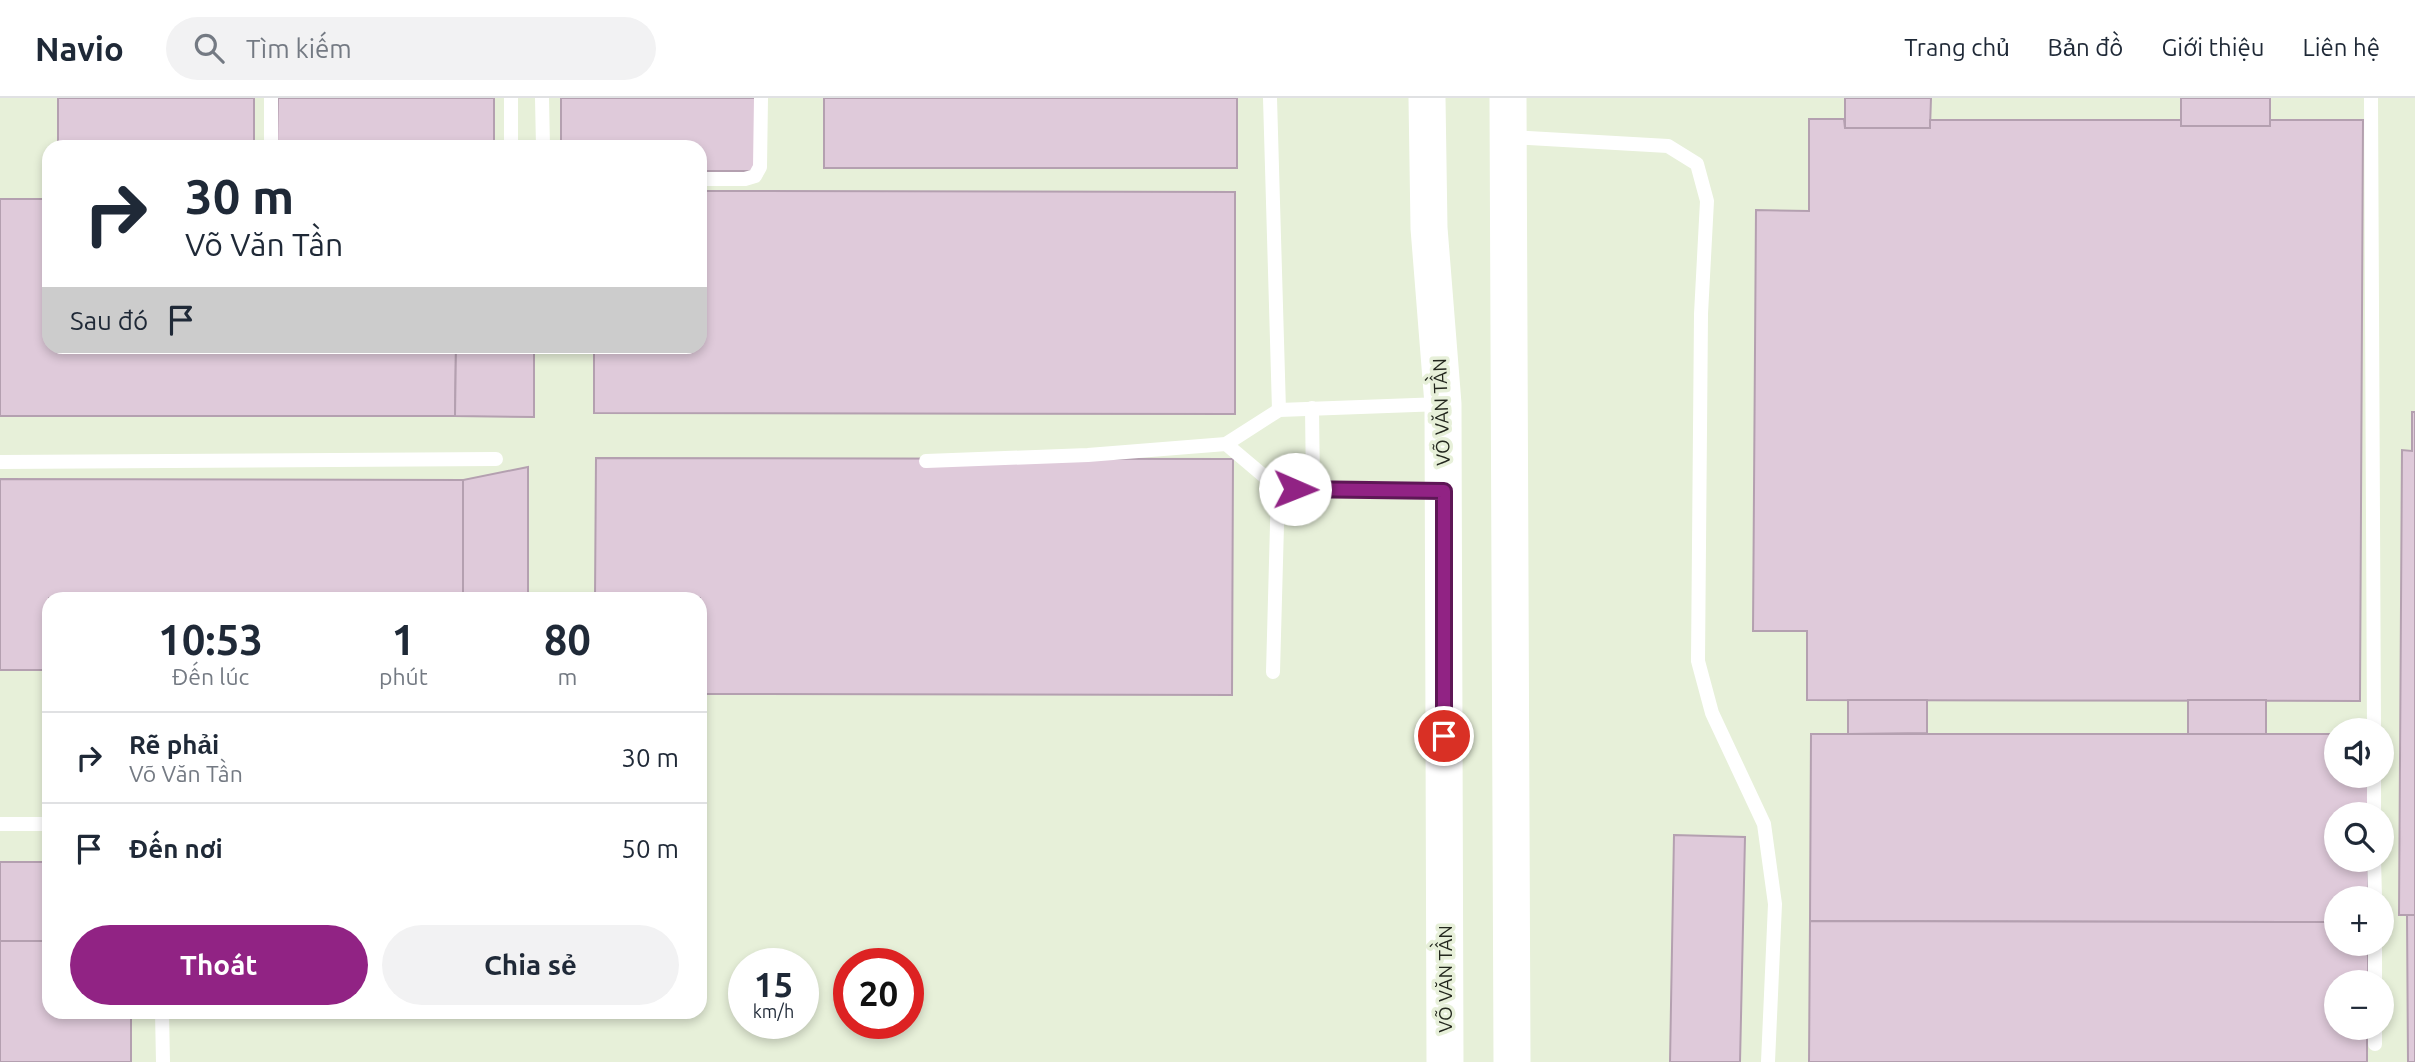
<!DOCTYPE html>
<html lang="vi">
<meta charset="utf-8">
<style>
body{margin:0;font-family:Ubuntu,sans-serif;background:#f2f2f3;color:#1f2937;height:100vh;display:flex;flex-direction:column;font-size:26px;white-space:nowrap}
*{box-sizing:border-box;margin:0}
p{font-size:23px;color:#747a83}
.icon{flex:none;width:38px;height:38px;fill:none;stroke:currentColor;stroke-width:2;stroke-linecap:round;stroke-linejoin:round}
.map{position:relative;flex:1;overflow:hidden}
.panel{position:absolute;left:42px;top:494px;width:665px;height:427px;display:flex;flex-direction:column;background:#fff;border-radius:21px;box-shadow:0 4px 10px #0003}
.panel>*{flex:none}
.banner{position:absolute;left:42px;top:42px;width:665px;height:214px;border-radius:21px;box-shadow:0 4px 10px #0003;background:#fff;color:#1f2937;overflow:hidden}
.tools{position:absolute;left:2324px;top:620px;display:grid;gap:14px}
.tools a{display:grid;place-items:center;width:70px;height:70px;border-radius:50%;background:#fff;box-shadow:0 4px 10px #0003;font-size:35px}
.speed{position:absolute;left:728px;top:850px;display:flex;gap:14px;font-size:35px;font-weight:700;text-align:center}
.speed>*{display:grid;place-content:center;width:91px;height:91px;border-radius:50%;background:#fff;box-shadow:0 4px 10px #0003;line-height:1}
.speed small{font-size:18px;font-weight:400}
.speed .limit{border:10px solid #d22;background:#fff;color:#111}
.pin{position:absolute;display:grid;place-items:center;width:60px;height:60px;color:#fff;margin:-30px;border:4px solid #fff;border-radius:50%;box-shadow:0 2px 7px #0007}
.me{position:absolute;width:77px;margin:-38px;rotate:91deg;stroke-linejoin:round;filter:drop-shadow(0 0 5px #0008)}
.turn{display:flex;align-items:center;gap:24px;height:147px;padding:0 28px;font-size:32px}
.turn .icon{width:91px;height:91px;stroke-width:2.5}
.turn b{display:block;font-size:49px;line-height:60px}
.then{display:flex;align-items:center;height:66px;padding:0 28px;background:#0003;gap:14px;font-size:26px}
.eta{display:flex;justify-content:space-evenly;align-items:center;height:119px;text-align:center}
.eta b{font-size:42px;font-weight:700;line-height:49px}
.primary-button{display:flex;gap:14px;margin-top:auto;padding:14px 28px}
.primary-button a{flex:1;height:80px;border-radius:42px;background:#912384;color:#fff;font-size:28px;font-weight:700;line-height:80px;text-align:center}
.primary-button a+a{background:#f2f2f3;color:#1f2937}
ul{padding:0;list-style:none}
li{display:flex;align-items:center;gap:21px;height:91px;padding:0 28px;border-top:2px solid #e0e1e3}
li div{flex:1}
li b{display:block;font-size:26px}
li em{font-style:normal}
header{display:flex;align-items:center;gap:42px;box-sizing:border-box;height:98px;padding:0 35px;background:#fff;border-bottom:2px solid #e0e1e3}
header strong{font-size:33px}
nav{display:flex;gap:38px;margin-inline-start:auto;font-size:24px}
.search{width:490px;height:63px;background:#f2f2f3;display:flex;align-items:center;gap:18px;box-sizing:border-box;padding:0 24px;border-radius:38px;color:#747a83;font-size:26px}
.map>svg:first-child{display:block}
</style>
<header>
<strong>Navio</strong>
<div class="search"><svg class="icon" aria-label="search" viewBox="0 0 24 24"><circle cx="10" cy="10" r="6"/><path d="M15 15l6 6"/></svg>Tìm kiếm</div>
<nav><a>Trang chủ</a><a>Bản đồ</a><a>Giới thiệu</a><a>Liên hệ</a></nav>
</header>
<div class="map">
<svg width="2415" height="964" viewBox="0 0 2415 964">
<rect width="100%" height="100%" fill="#e7f0d9"/>
<g fill="#dfcada" stroke="#b4a0b0" stroke-width="2">
<rect x="58" y="0" width="196" height="49"/>
<polygon points="278,0 494,0 494,49 277,49"/>
<polygon points="561,0 757,0 757,73 700,73 700,49 561,49"/>
<rect x="824" y="0" width="413" height="70"/>
<polygon points="1845,0 1931,0 1930,30 1845,30"/>
<rect x="2181" y="0" width="89" height="28"/>
<polygon points="1809,21 1844,21 1845,30 1930,30 1930,22 2181,22 2181,28 2270,28 2270,22 2363,22 2360,603 1807,602 1807,533 1753,533 1756,112 1809,113"/>
<polygon points="700,93 1235,94 1235,316 594,315 594,248 700,248"/>
<polygon points="0,101 49,101 49,248 456,248 455,318 0,318"/>
<polygon points="456,248 534,248 534,319 455,318"/>
<polygon points="2412,314 2415,314 2415,817 2399,817 2402,352 2412,353"/>
<polygon points="596,360 1233,361 1232,597 700,596 700,500 595,500"/>
<polygon points="528,369 528,500 463,500 463,382"/>
<polygon points="0,381 463,382 463,500 49,500 49,572 0,572"/>
<polygon points="1848,602 1927,602 1927,635 1848,636"/>
<polygon points="2188,602 2266,602 2266,637 2188,636"/>
<polygon points="1811,636 2336,636 2336,677 2368,677 2368,716 2336,716 2336,761 2368,761 2368,800 2336,800 2336,824 1810,823"/>
<polygon points="1674,737 1745,739 1740,964 1670,964"/>
<rect x="0" y="764" width="49" height="79"/>
<polygon points="2407,817 2415,817 2415,964 2408,964"/>
<polygon points="1810,823 2336,824 2336,845 2368,845 2368,884 2336,884 2336,929 2367,929 2367,964 1809,964"/>
<polygon points="0,843 49,843 49,914 131,914 131,964 0,964"/>
</g>
<g fill="none" stroke-linecap="round" stroke-linejoin="round">
<g stroke="#fff" stroke-width="14">
<polyline points="271,0 271,49"/>
<polyline points="542,0 543,49"/>
<polyline points="1270,0 1279,312"/>
<polyline points="2371,0 2374,632"/>
<polyline points="1509,39 1668,48 1697,66 1707,103 1701,216 1698,563 1712,615 1764,726 1775,806 1768,964"/>
<polyline points="511,49 511,0"/>
<polyline points="700,81 745,81 755,78 760,69 761,0"/>
<polyline points="1312,310 1313,391"/>
<polyline points="1226,346 1278,390 1442,393"/>
<polyline points="926,363 1088,357 1226,346 1279,312 1442,306"/>
<polyline points="0,364 496,361"/>
<polyline points="1273,574 1278,390"/>
<polyline points="2374,677 2374,716"/>
<polyline points="0,726 49,726"/>
<polyline points="2374,761 2375,800"/>
<polyline points="2375,845 2375,884"/>
<polyline points="162,914 163,964"/>
<polyline points="2375,929 2375,946"/>
</g>
<g stroke="#fff" stroke-width="37">
<polyline points="1427,0 1429,130 1443,306 1445,964"/>
<polyline points="1508,0 1512,964"/>
</g>
</g>
<g fill="none" stroke-linecap="round" stroke-linejoin="round">
<g stroke="#5e1756" stroke-width="18">
<polyline id="route" points="1295,391 1444,393 1444,638"/>
</g>
<use href="#route" stroke="#912384" stroke-width="12"/>
</g>
<g text-anchor="middle" dominant-baseline="central" stroke-width="7" stroke-linejoin="round" paint-order="stroke">
<g font-size="19" fill="#23271e" stroke="#e7f0d9">
<text transform="translate(1441 314) rotate(-92)">VÕ VĂN TẦN</text>
<text transform="translate(1445 881) rotate(-90)">VÕ VĂN TẦN</text>
</g>
</g>
</svg>
<div class="tools">
<a><svg class="icon" aria-label="sound" viewBox="0 0 24 24"><path d="M4 9h4l5-4v14l-5-4H4zM17 9q2 3 0 6"/></svg></a>
<a><svg class="icon" aria-label="search" viewBox="0 0 24 24"><circle cx="10" cy="10" r="6"/><path d="M15 15l6 6"/></svg></a>
<a>+</a>
<a>−</a>
</div>
<div class="speed"><div>15<small>km/h</small></div><div class="limit">20</div></div>
<div class="pin" style="left:1444px;top:638px;background:#d93025"><svg class="icon" aria-label="arrive" viewBox="0 0 24 24"><path d="M6 21V4h12l-3 4 3 4H6"/></svg></div>
<svg class="me" style="left:1295px;top:391px" viewBox="-20 -20 40 40"><circle r="19" fill="#fff"/><path d="M0-13L10 11 0 6-10 11z" fill="#912384"/></svg>
<div class="banner">
<div class="turn"><svg class="icon" aria-label="right" viewBox="0 0 24 24"><path d="M7 20v-9h11M14 6l5 5-5 5"/></svg><div><b>30 m</b>Võ Văn Tần</div></div>
<div class="then">Sau đó<svg class="icon" aria-label="arrive" viewBox="0 0 24 24"><path d="M6 21V4h12l-3 4 3 4H6"/></svg></div>
</div>
<section class="panel">
<div class="eta">
<div><b>10:53</b><p>Đến lúc</p></div>
<div><b>1</b><p>phút</p></div>
<div><b>80</b><p>m</p></div>
</div>
<ul>
<li><svg class="icon" aria-label="right" viewBox="0 0 24 24"><path d="M7 20v-9h11M14 6l5 5-5 5"/></svg><div><b>Rẽ phải</b><p>Võ Văn Tần</p></div><em>30 m</em></li>
<li><svg class="icon" aria-label="arrive" viewBox="0 0 24 24"><path d="M6 21V4h12l-3 4 3 4H6"/></svg><div><b>Đến nơi</b></div><em>50 m</em></li>
</ul>
<div class="primary-button"><a>Thoát</a><a>Chia sẻ</a></div>
</section>
</div>
